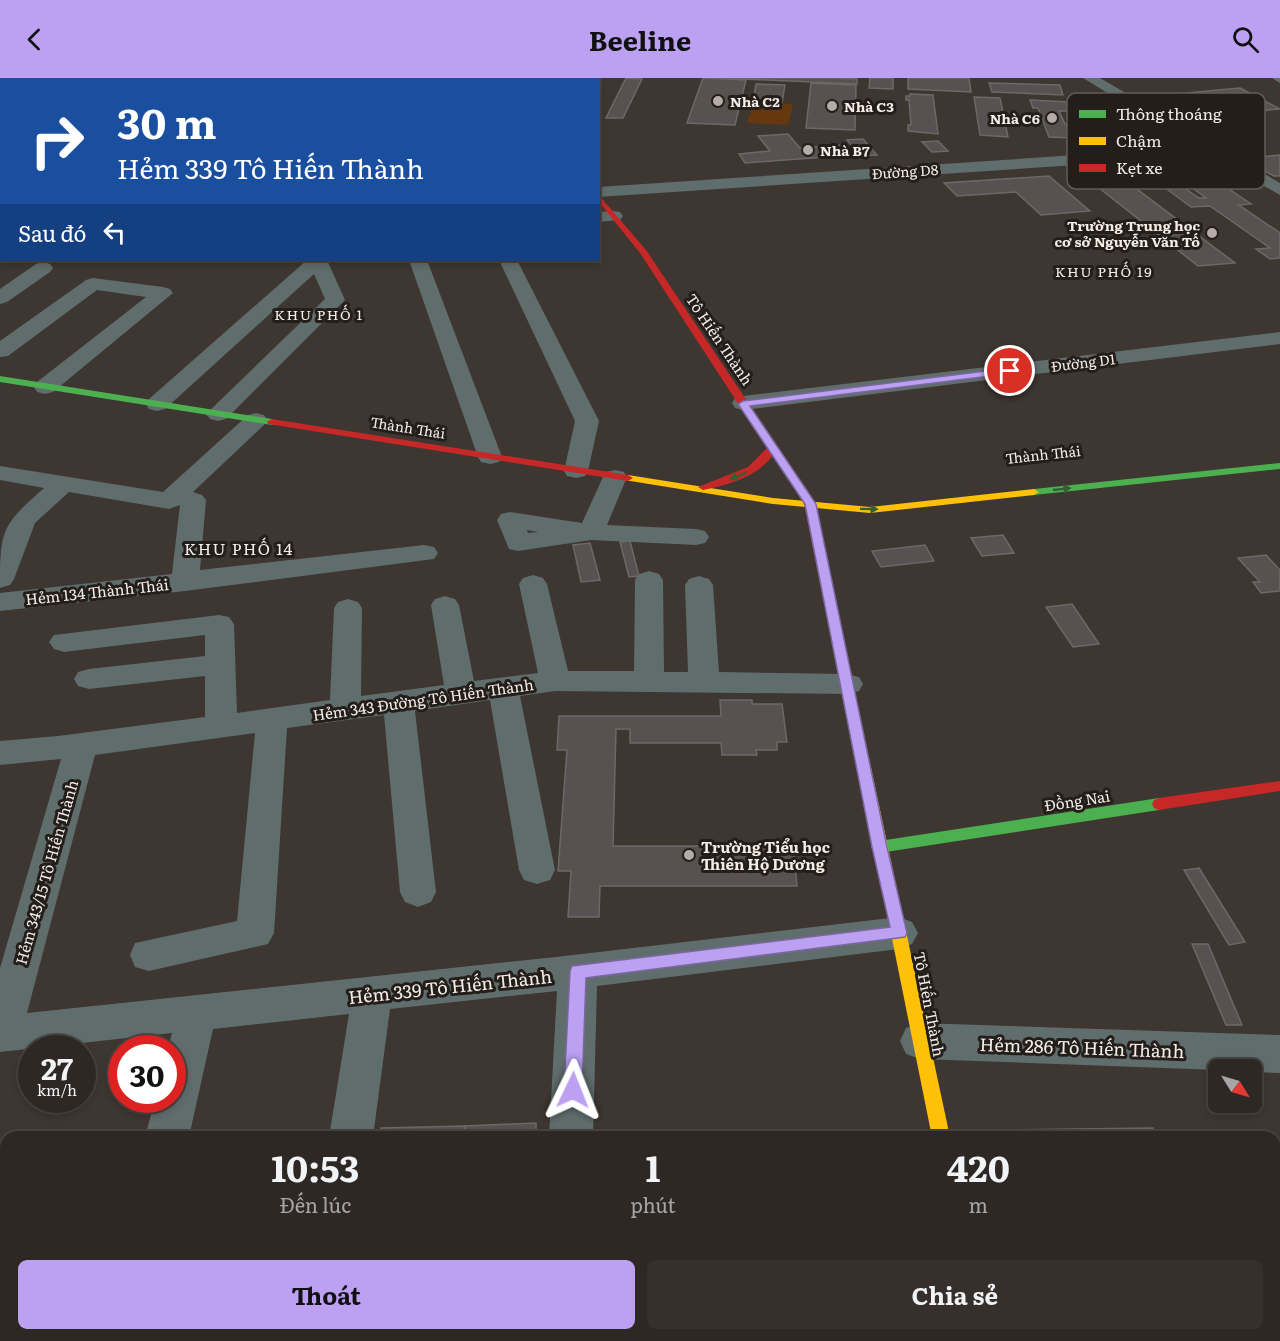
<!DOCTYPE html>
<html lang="vi">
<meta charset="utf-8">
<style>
body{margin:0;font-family:Literata,serif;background:#36302d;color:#f1f3f6;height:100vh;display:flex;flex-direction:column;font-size:22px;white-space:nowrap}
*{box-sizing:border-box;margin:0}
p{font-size:20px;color:#a7a6a7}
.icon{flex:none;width:33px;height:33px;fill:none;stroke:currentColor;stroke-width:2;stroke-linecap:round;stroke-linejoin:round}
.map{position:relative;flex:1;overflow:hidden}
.panel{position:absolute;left:0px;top:1053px;width:1281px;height:210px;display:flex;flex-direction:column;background:#2e2825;border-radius:18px 18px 0 0;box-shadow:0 3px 9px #0003,0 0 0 2px #494442}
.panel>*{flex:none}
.top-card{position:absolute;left:0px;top:0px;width:600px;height:183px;box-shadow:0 3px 9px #0003,0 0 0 2px #494442;background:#1a4fa0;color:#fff;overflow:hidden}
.needle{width:39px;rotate:127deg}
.fabs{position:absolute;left:1208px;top:981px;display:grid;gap:12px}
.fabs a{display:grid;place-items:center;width:54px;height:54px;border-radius:9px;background:#2e2825;box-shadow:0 3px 9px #0003,0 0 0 2px #494442;font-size:30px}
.speed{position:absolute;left:18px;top:957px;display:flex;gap:12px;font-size:30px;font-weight:700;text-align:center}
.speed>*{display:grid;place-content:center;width:78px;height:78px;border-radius:50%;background:#2e2825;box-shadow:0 3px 9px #0003,0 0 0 2px #494442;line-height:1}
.speed small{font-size:15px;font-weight:400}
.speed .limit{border:9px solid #d22;background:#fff;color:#111}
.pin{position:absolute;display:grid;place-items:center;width:51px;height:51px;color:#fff;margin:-26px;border:3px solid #fff;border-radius:50%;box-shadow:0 2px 6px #0007}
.me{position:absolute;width:66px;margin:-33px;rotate:2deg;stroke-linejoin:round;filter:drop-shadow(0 0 4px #0008)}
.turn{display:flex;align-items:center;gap:21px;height:126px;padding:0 18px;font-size:27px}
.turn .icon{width:78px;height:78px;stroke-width:2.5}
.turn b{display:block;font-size:42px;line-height:51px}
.then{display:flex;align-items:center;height:57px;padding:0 18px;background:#0003;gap:12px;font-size:22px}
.eta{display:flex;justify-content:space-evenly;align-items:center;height:102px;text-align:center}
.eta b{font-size:36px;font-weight:700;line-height:42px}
.action{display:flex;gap:12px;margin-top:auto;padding:12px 18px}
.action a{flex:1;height:69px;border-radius:9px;background:#bca0f2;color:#111;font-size:24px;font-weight:700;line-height:69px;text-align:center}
.action a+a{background:#36302d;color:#f1f3f6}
header{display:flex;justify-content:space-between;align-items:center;height:78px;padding:0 18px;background:#bca0f2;color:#111;font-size:27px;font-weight:700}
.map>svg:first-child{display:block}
</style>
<header><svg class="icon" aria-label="back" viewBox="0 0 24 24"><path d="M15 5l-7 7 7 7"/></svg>Beeline<svg class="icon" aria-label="search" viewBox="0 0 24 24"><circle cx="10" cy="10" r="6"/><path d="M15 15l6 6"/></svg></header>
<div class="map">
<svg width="1280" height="1263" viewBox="0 0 1280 1263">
<rect width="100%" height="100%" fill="#3d3631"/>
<polygon fill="#67380d" points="754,24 793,26 788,47 747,45"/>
<g fill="#585151" stroke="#6d6867" stroke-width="1.5" fill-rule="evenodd">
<polygon points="626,0 642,1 623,40 606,40"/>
<polygon points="703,0 746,2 735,47 687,45"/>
<polygon points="721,0 832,0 857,1 857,6"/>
<polygon points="870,0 893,0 893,11 869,10"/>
<polygon points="908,0 969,0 971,14 908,11"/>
<polygon points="811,5 856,7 855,52 806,50"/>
<polygon points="989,5 1060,7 1063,17 992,14"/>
<polygon points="756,6 785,7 782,25 753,23"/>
<path d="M1240,10L1280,31L1191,38L1154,18ZM1233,17L1250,25L1198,30L1182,21Z"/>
<polygon points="910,16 933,17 938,56 908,53 908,47 911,47 909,22 906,22 906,18 910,18"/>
<polygon points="974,19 1000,20 1008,59 980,57"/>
<polygon points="1030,22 1068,24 1072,33 1059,33 1065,46 1119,48 1124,58 1070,56 1072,60 1049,59 1038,30 1033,30"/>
<polygon points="788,56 800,70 842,67 851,77 745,85 739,76 770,73 758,58"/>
<polygon points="863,61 877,77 860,78 847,62"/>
<polygon points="938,63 948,73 932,74 922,64"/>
<polygon points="1280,77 1280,98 1274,98 1242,81"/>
<path d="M1201,92L1251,126L1239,127L1280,155V180L1270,181L1256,171L1270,170L1210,128L1191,129L1160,106L1133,108L1235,185L1198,188L1084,98L1117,95L1120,98ZM1184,104L1206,120H1199L1177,105Z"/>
<polygon points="1049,98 1090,133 1041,137 1016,114 957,118 944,105"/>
<polygon points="1003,457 1014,475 982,478 971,460"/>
<polygon points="630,463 639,498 629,499 620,464"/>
<polygon points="590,465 600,502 581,504 573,467"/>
<polygon points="925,467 934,483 881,489 872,473"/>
<polygon points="1266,477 1280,492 1280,513 1261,515 1253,504 1260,504 1238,480"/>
<polygon points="1072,526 1099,566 1073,569 1046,529"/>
<polygon points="720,622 752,622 752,626 782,626 787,664 777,664 777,672 756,672 757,677 722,677 721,665 630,665 630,651 616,651 613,768 793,768 797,808 600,808 599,839 568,839 571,793 558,793 567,672 557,672 559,638 721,638"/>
<polygon points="1199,790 1245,864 1229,867 1184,792"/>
<polygon points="1192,866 1208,866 1242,947 1226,947"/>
<polygon points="536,1045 536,1059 464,1059 465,1048"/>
<polygon points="465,1048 464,1059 380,1059 381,1050"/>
<polygon points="1153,1050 1156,1059 1005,1059 1003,1052"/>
<polygon points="0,1237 6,1237 6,1257 352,1257 351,1263 0,1263"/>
<polygon points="352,1257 528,1257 527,1263 351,1263"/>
</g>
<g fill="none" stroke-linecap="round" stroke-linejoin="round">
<g fill="#606d6d" fill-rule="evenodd">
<polygon points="51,0 66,0 49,2"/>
<polygon points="240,0 254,0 238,2"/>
<polygon points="332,0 346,0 347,2 333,2"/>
<polygon points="1083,0 1100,0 1280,105 1280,117 1211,78 598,119 598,109 1196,69"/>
<polygon points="1272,0 1280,0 1280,5"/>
<polygon points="0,25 2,25 0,34"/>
<polygon points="614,133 620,134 623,138 620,142 598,144 598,134"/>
<polygon points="0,153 2,153 0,164"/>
<polygon points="307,182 327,182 345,222 226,341 218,343 210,341 206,336 325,221 314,196 165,331 157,333 149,331 146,326 149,321"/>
<polygon points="409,182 427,182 502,379 499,384 490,386 481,384 478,379"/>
<polygon points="499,182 517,182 599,343 588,393 585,398 576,400 567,398 564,393 575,343"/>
<polygon points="43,184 50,186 53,190 50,194 7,224 0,226 0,211 36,186"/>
<polygon points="93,200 163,209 170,211 173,215 53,314 45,316 37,314 34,309 37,304 146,219 97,212 8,278 0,279 0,263 86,202"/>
<polygon points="1280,254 1280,266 743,332 735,330 732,325 735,320 743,318"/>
<path d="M256,335L264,337L268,342L264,347L193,414L202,417L206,422L200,492L424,467L434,469L438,475L434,481L185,513L0,533V515L172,496L180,427L169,431L69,414L35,445L14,501L10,507L0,510C0,452 1,448 44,410L0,402V388L163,414L248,337Z"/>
<path d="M615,392L624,394L627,399L607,447L696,451L705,453L709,459L705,465L696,467L591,462L518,473L509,471L497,442L501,436L510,434L582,445L603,399L606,394ZM527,452L538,454L528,455Z"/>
<polygon points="649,493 659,496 663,502 664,594 688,594 685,507 689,501 699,498 709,501 713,507 719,594 848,596 859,599 863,606 859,613 848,616 555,613 520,618 555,792 550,802 537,806 524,802 519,792 490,622 415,633 436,814 431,824 418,829 405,824 400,814 384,637 287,650 274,855 268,866 149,893 135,889 130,877 135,865 237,843 255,655 95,677 27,935 556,879 899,839 912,844 918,855 912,866 899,871 597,908 593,1059 549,1059 557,913 390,931 373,1059 329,1059 349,936 213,951 189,1059 145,1059 155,1022 172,1022 172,970 168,970 172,955 0,974 0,890 61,681 0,687 0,663 58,658 205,639 205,598 89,611 78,608 74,601 78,594 89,591 205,578 205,557 64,574 54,571 49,564 54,557 219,537 229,539 234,546 237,635 330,622 334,530 338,524 348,521 358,524 362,530 361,618 444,607 431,527 435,521 445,518 455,521 459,527 474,603 538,595 519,506 523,500 533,497 543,500 547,506 568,593 634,593 635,502 639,496"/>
<polygon points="920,945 1280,957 1280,995 1251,994 1251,992 1218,992 920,981 906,976 900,963 906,950"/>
<rect x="1275" y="1136" width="5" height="46"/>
<rect x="538" y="1257" width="50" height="6"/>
</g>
<g fill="#4caf50" fill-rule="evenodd">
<polygon points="0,298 272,341 277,344 272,347 0,304"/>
<polygon points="1280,385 1280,391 1034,417 1029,414 1034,411"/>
<polygon points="1159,720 1164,722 1166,726 1164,730 1159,732 879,775 874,773 871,769 874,765 879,763"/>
</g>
<g fill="#ffc107" fill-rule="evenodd">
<polygon points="628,397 773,420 870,429 1034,411 1039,414 1034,417 870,435 773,426 624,402 623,400"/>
<polygon points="839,564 845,568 950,1059 932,1059 833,568"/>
<polygon points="934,1257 956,1257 957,1263 935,1263"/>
</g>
<g fill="#c62828" fill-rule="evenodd">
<polygon points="517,0 523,0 524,2 518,2"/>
<path d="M598,116L646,172L816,426L845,568L844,571L839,572L833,568L804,426L773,377C756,400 729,406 703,412L698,409L748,389L767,370L640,175L598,123Z"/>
<polygon points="272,341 628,397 633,400 628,403 268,346 267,344"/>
<polygon points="1280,703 1280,713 1159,732 1154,730 1152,726 1154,722 1159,720"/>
<polygon points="1011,1257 1033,1257 1034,1263 1012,1263"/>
</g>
</g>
<defs><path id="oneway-solid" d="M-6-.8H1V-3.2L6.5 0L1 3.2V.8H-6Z" transform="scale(1.5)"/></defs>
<g fill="#365f32">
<use href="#oneway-solid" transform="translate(738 398) rotate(159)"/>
<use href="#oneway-solid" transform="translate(1062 411) rotate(-6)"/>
<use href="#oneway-solid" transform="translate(869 431) rotate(1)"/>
</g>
<polygon fill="#bca0f2" stroke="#7a689d" stroke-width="1.5" points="1010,290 1015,293 1014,295 750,328 816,426 887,769 907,855 905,859 586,900 582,1012 580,1018 573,1020 567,1018 564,1012 570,893 572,888 890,849 872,769 805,426 738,326 743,323"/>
<g fill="#b5aca7" stroke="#241e1a" stroke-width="2">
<circle cx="718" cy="23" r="6"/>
<circle cx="832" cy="28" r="6"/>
<circle cx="1052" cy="40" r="6"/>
<circle cx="808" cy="72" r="6"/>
<circle cx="1212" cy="155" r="6"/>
<circle cx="689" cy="777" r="6"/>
</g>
<g text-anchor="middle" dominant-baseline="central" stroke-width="6" stroke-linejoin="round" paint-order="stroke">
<g font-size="14" font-weight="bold" fill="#f5ece6" stroke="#241e1a" text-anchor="start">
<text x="730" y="23">Nhà C2</text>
<text x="844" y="28">Nhà C3</text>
<text x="1040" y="40" text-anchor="end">Nhà C6</text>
<text x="820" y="72">Nhà B7</text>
<text x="1200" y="147" text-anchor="end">Trường Trung học<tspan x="1200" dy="16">cơ sở Nguyễn Văn Tố</tspan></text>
</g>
<g font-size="14" fill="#f5ece6" stroke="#241e1a">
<text transform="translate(905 93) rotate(-4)">Đường D8</text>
<text transform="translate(1083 284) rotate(-7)">Đường D1</text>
<text transform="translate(408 349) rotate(9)">Thành Thái</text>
<text transform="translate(1043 376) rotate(-6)">Thành Thái</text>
</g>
<g font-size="14" letter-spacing="1.5" fill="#f5ece6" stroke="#241e1a">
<text x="1104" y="193">KHU PHỐ 19</text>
<text x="319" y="236">KHU PHỐ 1</text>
</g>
<g font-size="15" fill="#f5ece6" stroke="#241e1a">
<text transform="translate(720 261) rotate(56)">Tô Hiến Thành</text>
<text transform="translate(97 513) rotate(-6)">Hẻm 134 Thành Thái</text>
<text transform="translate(423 621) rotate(-8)">Hẻm 343 Đường Tô Hiến Thành</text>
<text transform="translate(1077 722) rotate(-9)">Đồng Nai</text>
<text transform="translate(46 794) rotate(-74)">Hẻm 343/15 Tô Hiến Thành</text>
<text transform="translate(930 926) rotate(79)">Tô Hiến Thành</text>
</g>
<g font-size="15" font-weight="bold" fill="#f5ece6" stroke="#241e1a" text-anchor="start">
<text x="701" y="768">Trường Tiểu học<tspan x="701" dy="17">Thiên Hộ Dương</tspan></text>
</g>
<g font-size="16" letter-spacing="1.5" fill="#f5ece6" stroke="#241e1a">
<text x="239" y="470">KHU PHỐ 14</text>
</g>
<g font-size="18" fill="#f5ece6" stroke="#241e1a">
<text transform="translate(450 908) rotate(-6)">Hẻm 339 Tô Hiến Thành</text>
<text transform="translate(1082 969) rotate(2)">Hẻm 286 Tô Hiến Thành</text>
</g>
</g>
<rect x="1067" y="15" width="198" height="96" rx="9" fill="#241e1a" stroke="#635c57" stroke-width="1.5"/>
<rect x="1079" y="32" width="27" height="8" fill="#4caf50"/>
<rect x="1079" y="59" width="27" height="8" fill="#ffc107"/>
<rect x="1079" y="86" width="27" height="8" fill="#c62828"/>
<g font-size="16" fill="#f5ece6">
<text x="1116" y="42">Thông thoáng</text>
<text x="1116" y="69">Chậm</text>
<text x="1116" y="96">Kẹt xe</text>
</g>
</svg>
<div class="fabs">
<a><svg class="needle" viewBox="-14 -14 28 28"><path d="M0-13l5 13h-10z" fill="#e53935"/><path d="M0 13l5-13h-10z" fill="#a7a6a7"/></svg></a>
</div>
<div class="speed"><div>27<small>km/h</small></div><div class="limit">30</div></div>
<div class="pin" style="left:1010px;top:293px;background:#d93025"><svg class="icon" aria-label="arrive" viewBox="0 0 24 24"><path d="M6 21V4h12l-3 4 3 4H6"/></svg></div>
<svg class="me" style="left:573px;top:1012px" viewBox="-20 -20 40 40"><path d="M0-17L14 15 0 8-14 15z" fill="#bca0f2" stroke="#fff" stroke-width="4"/></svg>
<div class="top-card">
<div class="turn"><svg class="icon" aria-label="right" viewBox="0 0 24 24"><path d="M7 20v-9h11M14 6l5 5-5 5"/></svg><div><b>30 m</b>Hẻm 339 Tô Hiến Thành</div></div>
<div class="then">Sau đó<svg class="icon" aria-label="left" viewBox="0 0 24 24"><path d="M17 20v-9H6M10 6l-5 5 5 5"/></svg></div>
</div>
<section class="panel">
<div class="eta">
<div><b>10:53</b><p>Đến lúc</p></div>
<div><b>1</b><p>phút</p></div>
<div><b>420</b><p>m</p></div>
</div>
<div class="action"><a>Thoát</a><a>Chia sẻ</a></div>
</section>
</div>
